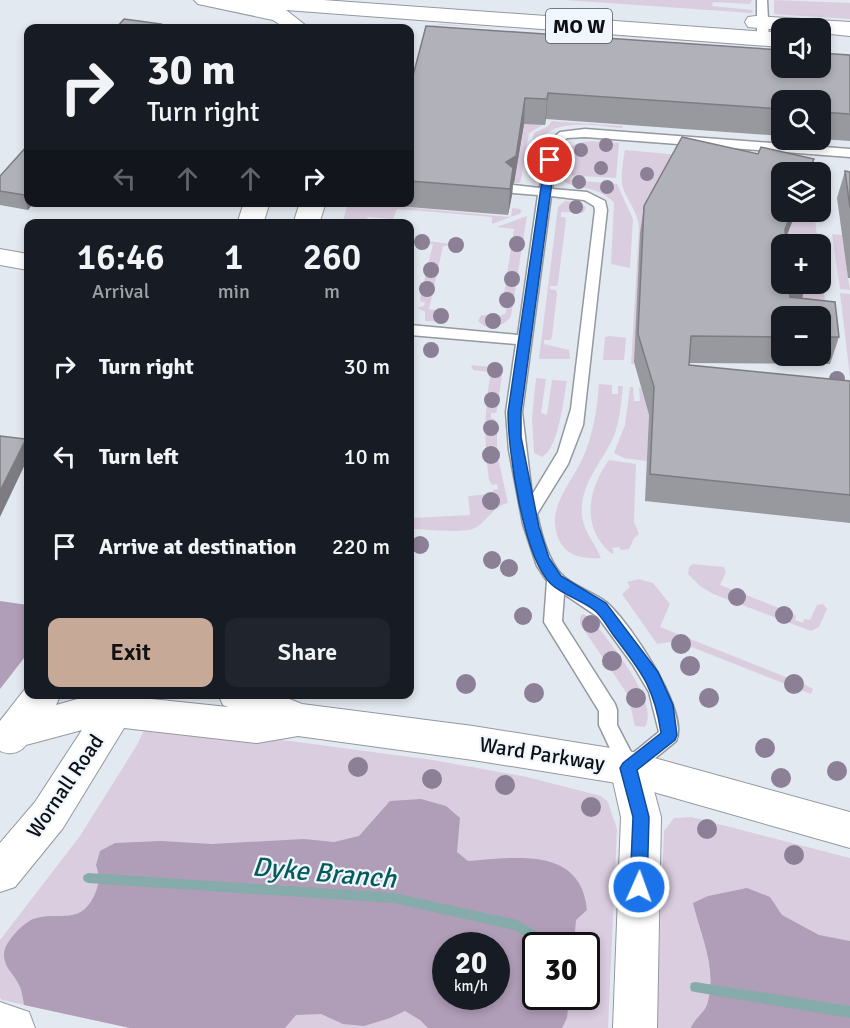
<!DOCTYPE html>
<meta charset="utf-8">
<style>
body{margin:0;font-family:Signika,sans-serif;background:#20242c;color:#f1f3f6;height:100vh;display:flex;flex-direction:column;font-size:22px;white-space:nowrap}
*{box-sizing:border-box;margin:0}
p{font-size:20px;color:#9ea1a6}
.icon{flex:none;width:33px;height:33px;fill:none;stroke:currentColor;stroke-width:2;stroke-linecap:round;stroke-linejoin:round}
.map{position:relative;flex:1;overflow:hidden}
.side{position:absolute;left:24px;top:219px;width:390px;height:480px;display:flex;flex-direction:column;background:#171b24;border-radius:12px;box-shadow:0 3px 9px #0003}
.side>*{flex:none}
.hud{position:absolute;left:24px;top:24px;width:390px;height:183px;border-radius:12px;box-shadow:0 3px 9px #0003;background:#171b24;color:#f1f3f6;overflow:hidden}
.controls{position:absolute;left:771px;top:18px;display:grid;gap:12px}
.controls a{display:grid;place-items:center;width:60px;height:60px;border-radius:12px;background:#171b24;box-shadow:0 3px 9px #0003;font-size:30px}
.speed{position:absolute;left:432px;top:932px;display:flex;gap:12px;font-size:30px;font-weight:700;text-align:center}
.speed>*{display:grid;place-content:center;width:78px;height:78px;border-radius:50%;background:#171b24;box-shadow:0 3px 9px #0003;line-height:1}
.speed small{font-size:15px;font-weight:400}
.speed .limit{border:3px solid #111;border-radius:9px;background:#fff;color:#111}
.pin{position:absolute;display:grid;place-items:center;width:51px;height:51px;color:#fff;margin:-26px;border:3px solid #fff;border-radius:50%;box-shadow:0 2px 6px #0007}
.me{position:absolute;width:66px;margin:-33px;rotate:2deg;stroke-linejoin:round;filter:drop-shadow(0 0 4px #0008)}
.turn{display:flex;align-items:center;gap:21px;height:126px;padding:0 24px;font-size:27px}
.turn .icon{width:78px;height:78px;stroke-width:2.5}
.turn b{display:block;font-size:42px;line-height:51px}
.lanes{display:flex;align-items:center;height:57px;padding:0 24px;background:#0003;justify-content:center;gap:30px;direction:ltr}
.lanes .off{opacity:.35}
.eta{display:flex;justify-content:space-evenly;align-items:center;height:102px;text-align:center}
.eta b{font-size:36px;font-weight:600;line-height:42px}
.primary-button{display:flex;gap:12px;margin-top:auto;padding:12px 24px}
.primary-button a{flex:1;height:69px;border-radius:12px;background:#c7a998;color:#111;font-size:24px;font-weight:600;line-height:69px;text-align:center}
.primary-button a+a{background:#20242c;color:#f1f3f6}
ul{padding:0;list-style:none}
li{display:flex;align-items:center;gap:18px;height:90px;padding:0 24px}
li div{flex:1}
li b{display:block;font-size:22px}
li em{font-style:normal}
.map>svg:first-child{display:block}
</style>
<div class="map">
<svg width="850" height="1028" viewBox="0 0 850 1028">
<rect width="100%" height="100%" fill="#e3e9f0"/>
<g fill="#dbcde0" fill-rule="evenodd">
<polygon points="564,0 752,0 750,4 710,2 713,3 712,6 753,10 752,13"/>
<polygon points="774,0 850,3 850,19 774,14"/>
<polygon points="442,24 781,46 781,48 504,28 442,25 417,28"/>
<path d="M552,121L623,126L622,128C599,126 550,116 539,144C535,153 535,164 533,173H527L534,133L548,126Z"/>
<polygon points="524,123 543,125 529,133 521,179 520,183 514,183"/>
<path d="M592,141L619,143L616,178L563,175C565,152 565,143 592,141Z"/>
<path d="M625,150L680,155L634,364H631L639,228C638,212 628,202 623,188C620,176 623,161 625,150Z"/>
<path d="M562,179L617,184L633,219L630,268L611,264L614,203C597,183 569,190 562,179Z"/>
<polygon points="565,201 581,202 586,208 583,213 561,212 561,217 565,217 566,220 558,283 557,286 550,286 550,289 556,290 557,294 552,337 550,340 544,340 544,344 569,350 570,359 539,359 558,207"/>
<polygon points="348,203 385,203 385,205 511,217 512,208 520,209 522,212 519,214 492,224 492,217 397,209 393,219 368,217 364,223 342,224"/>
<polygon points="796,212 814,212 818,244 783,244"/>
<path d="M527,216L511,316C505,326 495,327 484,326L478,321L481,315L500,316L506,313V309L502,307L514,229L497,227Z"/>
<polygon points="832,234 842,235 850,290 840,289"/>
<polygon points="417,240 462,245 443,246 429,309 447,312 447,318 441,322 425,321 425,312 417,308 424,306 425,302 421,302 420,298 433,244 415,242"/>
<polygon points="778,256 782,284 820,284 821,265 827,319 820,316 783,315"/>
<polygon points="840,293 850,294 850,377"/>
<polygon points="610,336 626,338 624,360 603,360 605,337"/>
<path d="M471,365L503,368L497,410L496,413H491V418L495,419L497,423V453L508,503C493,506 488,521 475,528C462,534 425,529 410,529V518L470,515L468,496L492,494L493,490L498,489L497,484L492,485L489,480C484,443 484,409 491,372L473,370Z"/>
<path d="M536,378L546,379L541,413L547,415L552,380L567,381C563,400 559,448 542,457L534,453L532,418Z"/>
<path d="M599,384L612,385V394H618V386H623C621,403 620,420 614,436C602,463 579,484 582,516C584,532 595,543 601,558C585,559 568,557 560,542C543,508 573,483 585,453C594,430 597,408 599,384Z"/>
<polygon points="630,387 633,387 634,401 640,401 639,388 641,388 649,415 647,461 624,458 614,453 625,425"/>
<path d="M609,460L636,464L634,522L639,534L634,538L629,549L621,550L619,547L612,548L614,552L612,554C581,529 587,490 609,460Z"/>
<polygon points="693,564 724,567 726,572 720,585 792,613 796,616 795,620 803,623 804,619 810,620 817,605 823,604 827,609 819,627 811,631 713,594 700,586 688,574 689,567"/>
<polygon points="639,579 653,583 670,604 660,627 806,685 813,689 811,694 676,641 657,644 622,594 630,587 627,582"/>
<path d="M583,614L592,619C607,640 661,702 645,727L635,726L628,695L580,624V617Z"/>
<path d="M148,722L433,760L527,777L601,796L608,802L617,829L608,1028H130L2,1000L0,998V940L80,836L137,745ZM446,945H496V996H446ZM536,945H586V996H536Z"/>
<polygon points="691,817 850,858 850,1028 656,1028 664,831 674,818"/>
</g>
<g fill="#b09db7" fill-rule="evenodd">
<polygon points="0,601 28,605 28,653 0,689"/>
<path d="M421,799L446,806L460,818L457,852L468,861C514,858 581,845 587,910L576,920L574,945H536V996H569L567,1018L562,1028H428L420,1020L405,1011L390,1018L364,1026L343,1024L321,1014L296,1015L285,1028H130L24,1005C23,999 22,992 20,987C15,974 4,969 4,954C4,943 22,924 33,919C57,910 79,927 94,896C99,886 100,876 96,865L100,851L115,843L161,841L212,844L304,839L334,842L359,836L390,801ZM446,945H496V996H446Z"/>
<path d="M747,888L770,897L782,915L819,935L850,941V1028H691C694,1019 704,1013 707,1005C718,969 701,937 693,903L708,896Z"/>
</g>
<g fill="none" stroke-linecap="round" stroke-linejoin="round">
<g fill="#85abaa" fill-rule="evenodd">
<polygon points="88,873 394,893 517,920 552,941 553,945 539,945 515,930 394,903 88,883 84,881 83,878 84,875"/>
<polygon points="695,982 850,1006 850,1018 695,992 691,991 690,987 691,983"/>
</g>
<g stroke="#93999f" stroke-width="3">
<g id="service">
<polygon points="757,0 767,0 769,39 763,42 757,39"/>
<path d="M585,129L850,149V157L585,137L567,138L558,146L552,189L587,192L605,201L607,210L583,425L568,464L537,514C541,534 547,557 560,573C571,586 592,591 606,602C629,621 690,712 676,741L636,774L629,777L622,774L599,725V711L544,622L547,581L537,566L523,524L509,450L506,412L516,344L410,335V325L518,335L538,195L513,193L507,189L513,185L540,188L548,142L560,132ZM551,196L584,200L594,206L595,210L571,409L558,452L532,495L522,412ZM564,594L598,617L633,665L649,692L659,732L632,754L617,725V710L615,704L562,621Z"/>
</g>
</g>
<g stroke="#93999f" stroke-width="2">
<g id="minor">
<polygon points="0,249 28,254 28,270 0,265"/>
<polygon points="629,751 643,756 648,768 661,817 657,1028 613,1028 621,817 610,768 615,756"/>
</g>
</g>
<g stroke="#93999f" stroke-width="2">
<g id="primary">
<polygon points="194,0 323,0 782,33 782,47 286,10 309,28 285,28 273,20 198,4"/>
<polygon points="756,16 850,22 850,36 820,33 820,28 782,28 782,30 748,27 745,22 748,17"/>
<polygon points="244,202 270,202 263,224 237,224"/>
<polygon points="300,202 326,202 319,224 293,224"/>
<path d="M28,685V694H61L56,705L95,694H142V698L228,707L223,705L218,694H277L302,704L473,726L629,751L850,812V848L629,785L473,760L298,736L257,743L124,728L63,828L15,887L0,892V843L35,802L82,730L26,745C19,754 9,755 0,751V721Z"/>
<polygon points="0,1002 29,1012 35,1028 0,1028"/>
</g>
</g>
<use href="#service" fill="#fff" fill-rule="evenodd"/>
<use href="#minor" fill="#fff" fill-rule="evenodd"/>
<use href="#primary" fill="#fff" fill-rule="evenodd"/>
</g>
<g fill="#8c8097">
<circle cx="606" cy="145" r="7"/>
<circle cx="581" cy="150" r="7"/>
<circle cx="601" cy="168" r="7"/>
<circle cx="647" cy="174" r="7"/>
<circle cx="579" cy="182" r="7"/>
<circle cx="607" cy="187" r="7"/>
<circle cx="576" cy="207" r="7"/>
<circle cx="422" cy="242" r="8"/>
<circle cx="517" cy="244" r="8"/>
<circle cx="456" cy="245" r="8"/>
<circle cx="431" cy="270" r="8"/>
<circle cx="512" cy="279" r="8"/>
<circle cx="427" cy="289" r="8"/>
<circle cx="795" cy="295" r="8"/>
<circle cx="507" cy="300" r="8"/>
<circle cx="441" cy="316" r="8"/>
<circle cx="493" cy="321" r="8"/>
<circle cx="431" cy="350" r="8"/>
<circle cx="495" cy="370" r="8"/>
<circle cx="837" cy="379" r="8"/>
<circle cx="492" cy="400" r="8"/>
<circle cx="491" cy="428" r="8"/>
<circle cx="491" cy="455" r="9"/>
<circle cx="491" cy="501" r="9"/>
<circle cx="420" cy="545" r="9"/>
<circle cx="492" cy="560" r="9"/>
<circle cx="509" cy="568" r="9"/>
<circle cx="737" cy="597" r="9"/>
<circle cx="784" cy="615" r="9"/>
<circle cx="523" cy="616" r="9"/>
<circle cx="591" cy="624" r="9"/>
<circle cx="681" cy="644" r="10"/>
<circle cx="612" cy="661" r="10"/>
<circle cx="690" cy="666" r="10"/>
<circle cx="466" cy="684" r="10"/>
<circle cx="794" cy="684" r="10"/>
<circle cx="534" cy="693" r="10"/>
<circle cx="636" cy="698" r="10"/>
<circle cx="709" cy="698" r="10"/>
<circle cx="765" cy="748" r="10"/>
<circle cx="358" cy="767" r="10"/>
<circle cx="837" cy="771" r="10"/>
<circle cx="781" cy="778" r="10"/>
<circle cx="432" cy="779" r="10"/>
<circle cx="505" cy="785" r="10"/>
<circle cx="591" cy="807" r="10"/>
<circle cx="707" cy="829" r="10"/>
<circle cx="794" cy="855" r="10"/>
</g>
<g fill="#98989f" fill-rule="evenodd">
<polygon points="850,55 850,141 820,139 820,100 782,100 782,136 546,119 545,125 524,124 514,183 513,184 512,195 508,215 384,205 384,202 410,202 410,87"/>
<path d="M682,137L758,154L761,147L814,159L810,172H782V212H796L786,238V244H782V284H789L790,297L835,302L839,337L830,364L689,363V365L850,381V523L645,501L649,415L634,362L640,233L644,206ZM782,316H820V356H782Z"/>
<polygon points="28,145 28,202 34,202 28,210 0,205 0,176"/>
<polygon points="845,171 850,172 850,278 848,278 837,198"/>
</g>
<g fill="#7c7c82">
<polygon points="548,93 546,119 545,125 547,99"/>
<polygon points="525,98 524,124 514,183 513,184 512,195 508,215 510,189 506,162"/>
<polygon points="28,190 28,202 34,202 28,210 24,195"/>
<polygon points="792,212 796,212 783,244 785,229"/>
<polygon points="26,439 28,447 28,458 0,517 0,491"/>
</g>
<g fill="#b1b1b9" stroke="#7c7c82" stroke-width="1.5">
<polygon points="124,19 161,24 157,28 116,28"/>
<polygon points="426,26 782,50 782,68 820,68 820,53 850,55 850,114 820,112 820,100 782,100 782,109 548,93 547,99 525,98 516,156 506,162 513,168 510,189 410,181 410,87"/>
<polygon points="682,137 758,154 761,147 814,159 808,172 782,172 782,212 792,212 785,229 786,244 782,244 782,284 789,284 790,297 835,302 839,337 820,337 820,316 782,316 782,337 691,336 689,365 850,381 850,495 650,474 654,387 638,334 644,206"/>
<polygon points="28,145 28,190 24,195 0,191 0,176"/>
<polygon points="845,171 850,172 850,208"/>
<polygon points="0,436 26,439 0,491"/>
</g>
<path fill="#1a73e8" stroke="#114b97" stroke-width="1.5" d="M550,157L555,160L521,412V437L539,527L549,558L561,576L606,603L658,672L673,705L677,735L675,740L637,770L649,817L647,887L645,893L639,895L633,893L630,887L633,817L620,768L623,763L661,733C654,686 641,672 614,636C608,628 602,616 594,610C581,600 563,595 551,584C523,557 508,451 508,412L545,160Z"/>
<g text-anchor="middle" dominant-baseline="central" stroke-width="4.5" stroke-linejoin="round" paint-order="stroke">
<rect fill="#f0f6fd" stroke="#525559" stroke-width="1.5" x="546" y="9" width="66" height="34" rx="4.5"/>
<g font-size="20" font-weight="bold" fill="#0f1013">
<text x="579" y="26">MO W</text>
</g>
<g font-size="21" fill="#0f1013" stroke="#f0f6fd">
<text transform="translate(542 754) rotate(9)">Ward Parkway</text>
<text transform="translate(65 786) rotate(-56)">Wornall Road</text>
</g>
<g font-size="27" font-style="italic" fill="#055b5a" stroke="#f0f6fd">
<text transform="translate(324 873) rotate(5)">Dyke Branch</text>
</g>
</g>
</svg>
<div class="controls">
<a><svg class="icon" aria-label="sound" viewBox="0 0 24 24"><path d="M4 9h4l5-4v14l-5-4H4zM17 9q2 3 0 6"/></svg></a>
<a><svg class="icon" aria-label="search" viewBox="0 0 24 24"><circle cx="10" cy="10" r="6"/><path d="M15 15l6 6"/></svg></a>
<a><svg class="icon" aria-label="layers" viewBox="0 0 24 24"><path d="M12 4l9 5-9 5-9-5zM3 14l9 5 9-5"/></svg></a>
<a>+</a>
<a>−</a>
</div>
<div class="speed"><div>20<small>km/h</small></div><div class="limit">30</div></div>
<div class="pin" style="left:550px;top:160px;background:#d93025"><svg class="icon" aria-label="arrive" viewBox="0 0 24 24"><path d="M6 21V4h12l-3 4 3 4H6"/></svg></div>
<svg class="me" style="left:639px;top:887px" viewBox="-20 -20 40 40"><circle r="17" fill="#1a73e8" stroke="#fff" stroke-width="3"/><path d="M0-11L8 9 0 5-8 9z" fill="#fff"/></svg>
<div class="hud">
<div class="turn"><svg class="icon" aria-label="right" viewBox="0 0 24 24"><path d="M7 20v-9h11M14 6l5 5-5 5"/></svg><div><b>30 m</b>Turn right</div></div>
<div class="lanes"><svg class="icon off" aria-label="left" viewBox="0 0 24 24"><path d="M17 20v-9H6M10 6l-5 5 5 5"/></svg><svg class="icon off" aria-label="ahead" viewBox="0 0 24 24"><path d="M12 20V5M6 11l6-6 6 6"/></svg><svg class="icon off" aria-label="ahead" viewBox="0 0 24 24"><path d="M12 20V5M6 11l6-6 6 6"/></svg><svg class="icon" aria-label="right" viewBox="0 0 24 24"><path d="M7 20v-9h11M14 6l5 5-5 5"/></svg></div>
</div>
<section class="side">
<div class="eta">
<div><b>16:46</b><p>Arrival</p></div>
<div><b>1</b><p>min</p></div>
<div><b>260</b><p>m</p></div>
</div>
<ul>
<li><svg class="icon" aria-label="right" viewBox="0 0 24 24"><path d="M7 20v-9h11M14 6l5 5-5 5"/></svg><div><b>Turn right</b></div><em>30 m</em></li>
<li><svg class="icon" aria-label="left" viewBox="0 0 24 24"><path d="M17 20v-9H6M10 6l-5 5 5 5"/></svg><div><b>Turn left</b></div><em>10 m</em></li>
<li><svg class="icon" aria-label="arrive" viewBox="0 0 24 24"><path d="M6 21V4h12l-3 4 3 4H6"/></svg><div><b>Arrive at destination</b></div><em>220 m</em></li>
</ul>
<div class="primary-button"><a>Exit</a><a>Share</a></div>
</section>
</div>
